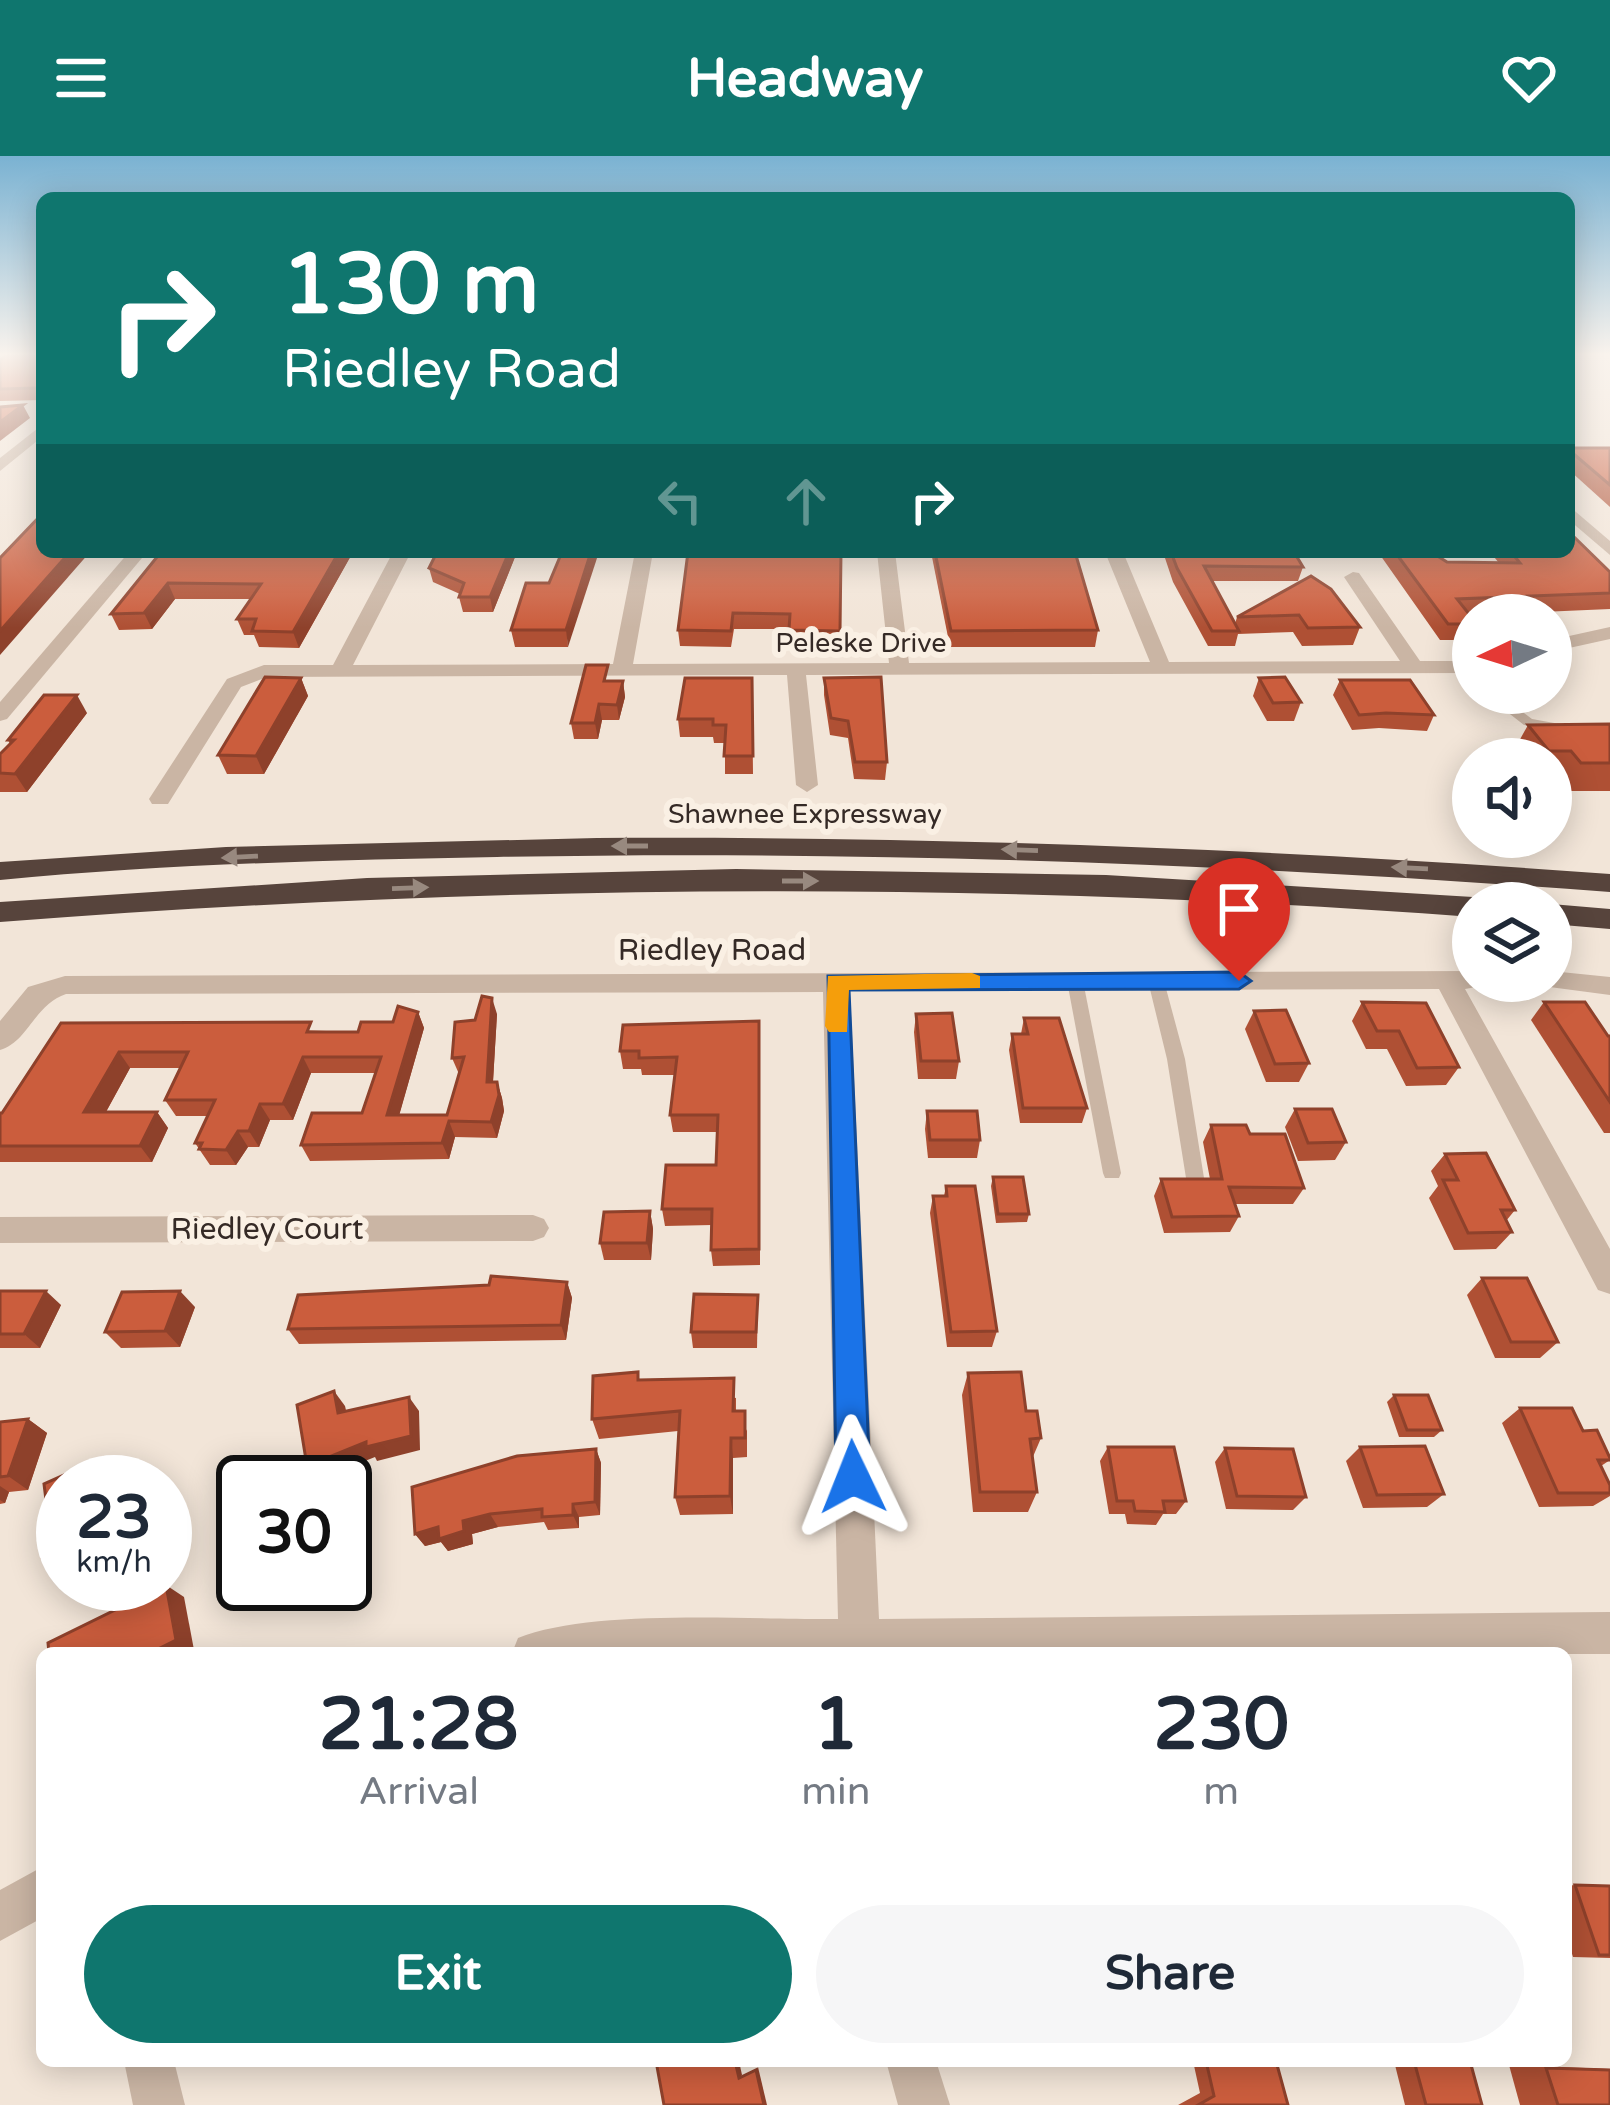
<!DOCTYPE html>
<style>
body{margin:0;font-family:"Varela Round",sans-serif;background:#f6f6f7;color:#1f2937;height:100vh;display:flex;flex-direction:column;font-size:45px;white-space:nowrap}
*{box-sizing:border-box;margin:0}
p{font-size:39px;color:#747a83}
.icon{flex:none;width:66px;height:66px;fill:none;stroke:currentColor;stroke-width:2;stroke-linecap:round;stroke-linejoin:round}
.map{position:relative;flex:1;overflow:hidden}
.details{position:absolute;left:36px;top:1491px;width:1536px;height:420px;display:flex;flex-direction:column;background:#fff;border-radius:18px;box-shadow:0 6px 30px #0003}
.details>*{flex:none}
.guide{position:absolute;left:36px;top:36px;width:1539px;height:366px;border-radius:18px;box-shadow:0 6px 30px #0003;background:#0f766e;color:#fff;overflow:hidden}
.needle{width:78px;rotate:266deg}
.tools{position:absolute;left:1452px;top:438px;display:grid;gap:24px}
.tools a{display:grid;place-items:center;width:120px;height:120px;border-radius:50%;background:#fff;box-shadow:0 6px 30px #0003;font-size:60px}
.speed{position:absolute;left:36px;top:1299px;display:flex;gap:24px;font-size:60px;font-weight:700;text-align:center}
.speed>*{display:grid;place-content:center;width:156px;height:156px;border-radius:50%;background:#fff;box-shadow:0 6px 30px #0003;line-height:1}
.speed small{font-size:30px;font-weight:400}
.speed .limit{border:6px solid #111;border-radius:18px;background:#fff;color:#111}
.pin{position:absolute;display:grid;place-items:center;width:102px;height:102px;color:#fff;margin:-123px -51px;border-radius:50% 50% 50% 0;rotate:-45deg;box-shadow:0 0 12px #0007}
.pin .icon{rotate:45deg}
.me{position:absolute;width:132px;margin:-66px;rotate:358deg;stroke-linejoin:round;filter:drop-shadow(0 0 9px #0008)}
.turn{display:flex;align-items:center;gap:42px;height:252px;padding:0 48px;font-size:54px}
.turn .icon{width:156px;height:156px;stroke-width:2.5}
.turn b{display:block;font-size:84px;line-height:102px}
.lanes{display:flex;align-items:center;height:114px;padding:0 48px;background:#0003;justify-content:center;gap:60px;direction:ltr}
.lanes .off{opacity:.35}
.eta{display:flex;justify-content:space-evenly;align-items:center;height:204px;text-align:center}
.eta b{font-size:72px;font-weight:700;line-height:84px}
.primary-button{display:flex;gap:24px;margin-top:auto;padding:24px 48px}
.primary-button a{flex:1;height:138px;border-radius:72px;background:#0f766e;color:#fff;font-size:48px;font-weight:700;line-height:138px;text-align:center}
.primary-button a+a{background:#f6f6f7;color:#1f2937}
header{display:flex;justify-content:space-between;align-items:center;height:156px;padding:0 48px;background:#0f766e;color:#fff;font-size:54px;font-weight:700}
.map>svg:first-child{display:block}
</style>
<header><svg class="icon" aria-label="menu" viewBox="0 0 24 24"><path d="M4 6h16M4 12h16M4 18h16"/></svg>Headway<svg class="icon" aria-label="heart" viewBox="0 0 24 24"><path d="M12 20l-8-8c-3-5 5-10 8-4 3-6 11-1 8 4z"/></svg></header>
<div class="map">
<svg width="1610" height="1949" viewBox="0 0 1610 1949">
<rect width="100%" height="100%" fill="#f2e5d8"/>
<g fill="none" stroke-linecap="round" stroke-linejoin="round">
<g fill="#cab5a4" fill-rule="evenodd">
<polygon points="1455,510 1463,510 1473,518 1473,528 1455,514"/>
<polygon points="1483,537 1497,537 1532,563 1610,577 1610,585 1524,569"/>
<polygon points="1075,819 1083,825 1121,1017 1119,1022 1105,1022 1103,1017 1067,825"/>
<polygon points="1156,819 1164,825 1185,903 1204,1022 1202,1027 1188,1027 1186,1022 1167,903 1148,825"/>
</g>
<g fill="#cab5a4" fill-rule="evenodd">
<polygon points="0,199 13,199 0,204"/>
<polygon points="42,269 42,281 0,315 0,302"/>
<polygon points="1569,350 1610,385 1610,399 1569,364"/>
<polygon points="129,396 147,396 7,563 0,565 0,546"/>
<polygon points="393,396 411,396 353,509 613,508 635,396 653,396 633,508 889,507 877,396 895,396 909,507 1150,506 1105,396 1123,396 1169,506 1400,505 1344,421 1353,416 1359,417 1420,505 1473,505 1473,517 806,519 818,629 807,636 796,629 787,519 267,521 241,531 168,648 152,648 149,643 227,523 264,509 333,509"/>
<polygon points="1610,471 1610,483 1551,496 1551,484"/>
<path d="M1473,815V825H1486L1482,830L1465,833L1610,1093V1138L1598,1134L1439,833L850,835L879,1463L1610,1456V1498L512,1497L518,1482C591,1452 755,1464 838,1463L823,836L66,838C34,849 28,886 0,894V865L28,831L65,820Z"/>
<polygon points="1551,815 1610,821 1610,839 1542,830 1538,825 1551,825"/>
<polygon points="533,1059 544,1063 549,1072 544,1081 533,1085 0,1087 0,1061"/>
<polygon points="42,1711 42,1762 0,1785 0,1734"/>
<polygon points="124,1905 174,1905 185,1949 133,1949"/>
<polygon points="886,1905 936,1905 950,1949 898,1949"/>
</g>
<g fill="#57443c" fill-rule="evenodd">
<path d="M597,682C935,680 1273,693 1610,718V736C1239,708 869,694 497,701C331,704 165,708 0,724V706L226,691Z"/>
<path d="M736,713L1106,719L1473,741L1485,747H1473V761C981,724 492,728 0,766V746L367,722Z"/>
<polygon points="1551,748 1610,753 1610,773 1551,768"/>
</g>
</g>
<g fill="#af5034">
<polygon points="42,199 42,244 0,245 0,204"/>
<polygon points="1569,292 1610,292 1610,351 1569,314"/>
<polygon points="161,396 353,396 299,492 259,491 254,479 244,479 237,463 251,443 175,443 152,473 119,474 111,458"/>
<polygon points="517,396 493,456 463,456 459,441 460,438 433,426 429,412"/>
<polygon points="562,396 568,491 515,491 511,474 549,427"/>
<polygon points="841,396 839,491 789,490 789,473 734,473 731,491 680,490 678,474"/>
<polygon points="931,396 1075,396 1098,474 1095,491 950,491"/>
<polygon points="1163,396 1314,396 1297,401 1303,411 1298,425 1212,425 1235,468 1237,461 1311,420 1360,471 1353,489 1302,490 1293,476 1238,478 1235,490 1208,490 1173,426"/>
<polygon points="1378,396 1431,396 1447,406 1499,407 1490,396 1569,396 1610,416 1610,453 1470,459 1473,463 1473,477 1470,484 1440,484"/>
<polygon points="301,522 308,540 264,618 227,618 218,599"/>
<polygon points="752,522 753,618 725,618 725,587 714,587 713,581 680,581 678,563"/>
<polygon points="824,522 887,606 885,624 854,623 848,582 830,579 824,539"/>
<polygon points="1259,522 1301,546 1294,565 1267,565 1253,540"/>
<polygon points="1340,524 1434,559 1427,575 1379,572 1352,574 1333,539"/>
<polygon points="610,525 623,525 625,541 619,564 602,564 598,583 574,583 571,567"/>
<polygon points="87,557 27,636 0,636 0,598 10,588 8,584"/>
<polygon points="1610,568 1610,635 1564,635 1554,622 1551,622 1551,603 1518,603 1513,596 1528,569"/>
<polygon points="1362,846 1459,911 1446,929 1406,930 1387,893 1366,893 1352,865"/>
<polygon points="1544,846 1610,880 1610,977 1604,977 1531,864"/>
<polygon points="1254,855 1309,907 1299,926 1266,926 1245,873"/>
<polygon points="418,856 424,872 399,959 447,959 459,918 452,902 475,864 497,858 493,926 497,926 502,942 504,955 497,982 455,981 449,1003 310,1005 301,989 362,957 375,917 311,917 293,964 270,964 259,991 248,991 236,1009 210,1009 195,987 208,960 176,960 165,944 180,912 130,912 106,956 157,956 168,972 152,1006 0,1006 0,957 2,957 61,867 358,876"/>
<polygon points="916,858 959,905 956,923 918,923 914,876"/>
<polygon points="1024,862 1087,952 1082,967 1020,967 1009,894 1012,878 1021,878"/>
<polygon points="760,883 760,1109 713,1110 711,1094 712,1069 665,1070 662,1053 716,1009 718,976 673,976 670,959 675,919 642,919 641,913 623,913 620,895"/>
<polygon points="1295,953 1346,986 1335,1004 1298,1005 1285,971"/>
<polygon points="927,955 980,984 977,1002 928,1002 925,973"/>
<polygon points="1211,969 1250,978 1304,1032 1293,1048 1235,1048 1239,1060 1230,1076 1164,1077 1154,1040 1161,1023 1210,1023 1203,986"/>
<polygon points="1445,998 1515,1054 1506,1065 1512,1076 1496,1093 1454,1094 1429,1042 1438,1030 1431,1015"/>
<polygon points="993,1021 1029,1058 1027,1066 996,1067 991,1030"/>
<polygon points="946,1030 997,1175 992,1191 947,1191 930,1057 933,1040 944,1040"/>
<polygon points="650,1055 653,1073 651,1104 604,1104 600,1087"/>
<polygon points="1482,1122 1558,1186 1540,1202 1495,1202 1467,1139"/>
<polygon points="567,1126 572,1142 566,1184 299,1188 288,1173"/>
<polygon points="0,1135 61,1149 40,1192 0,1192"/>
<polygon points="758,1139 757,1192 693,1192 691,1176"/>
<polygon points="195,1151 180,1191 121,1192 105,1176"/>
<polygon points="968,1217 1026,1255 1041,1282 1032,1303 1037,1336 1028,1356 973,1356 962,1239"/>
<polygon points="640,1224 736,1242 736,1255 747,1275 747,1301 733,1302 733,1358 680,1359 675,1341 678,1275 599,1283 592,1263"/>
<polygon points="1394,1239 1442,1274 1434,1281 1399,1281 1387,1246"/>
<polygon points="1520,1252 1610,1304 1601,1310 1610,1329 1610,1340 1593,1350 1539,1351 1502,1267"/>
<polygon points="28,1263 47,1277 28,1334 9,1336 5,1347 0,1348 0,1266"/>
<polygon points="1108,1291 1186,1345 1176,1358 1163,1358 1156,1369 1127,1368 1125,1358 1109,1358 1100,1305"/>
<polygon points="1360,1291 1444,1338 1427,1351 1363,1352 1346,1305"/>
<polygon points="1225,1292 1306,1341 1293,1354 1226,1353 1215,1306"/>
<polygon points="596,1293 601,1307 600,1359 579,1361 579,1372 548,1374 544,1366 498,1371 472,1378 473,1388 448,1395 441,1386 425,1390 415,1378"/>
<polygon points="1575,1729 1610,1730 1610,1802 1573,1801 1566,1779 1566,1730"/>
<polygon points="1193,1905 1276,1905 1288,1949 1178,1949 1200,1937"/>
<polygon points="1394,1905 1470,1905 1482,1949 1405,1949"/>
<polygon points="1509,1909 1610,1913 1610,1949 1520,1949"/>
</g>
<g fill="#8e412b">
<polygon points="23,249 30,262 0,285 0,266"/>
<polygon points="70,396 90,396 0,499 0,475"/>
<polygon points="339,396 353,396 299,492 293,476"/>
<polygon points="509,396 517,396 493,456 490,441"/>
<polygon points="591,396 599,396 568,491 566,474"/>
<polygon points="1289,396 1314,396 1286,405"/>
<polygon points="168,427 175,443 152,473 144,457"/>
<polygon points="301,522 308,540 264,618 256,600"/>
<polygon points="623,525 625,541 619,564 617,549"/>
<polygon points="77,539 87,557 27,636 15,618"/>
<polygon points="599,548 602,564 598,583 595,567"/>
<polygon points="492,842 497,858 492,942 487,926"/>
<polygon points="418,856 424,872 395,974 387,959"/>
<polygon points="119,896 130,912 97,972 84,956"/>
<polygon points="303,901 311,917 293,964 283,948"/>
<polygon points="497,926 502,942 504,955 497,982 491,966"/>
<polygon points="260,948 270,964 259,991 249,975"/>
<polygon points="157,956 168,972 152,1006 140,990"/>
<polygon points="449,965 455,981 449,1003 442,987"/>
<polygon points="238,975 248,991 236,1009 226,994"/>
<polygon points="650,1055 653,1073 651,1104 647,1087"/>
<polygon points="567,1126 572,1142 566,1184 561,1169"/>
<polygon points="46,1135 61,1149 40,1192 24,1178"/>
<polygon points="180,1135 195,1151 180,1191 165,1175"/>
<polygon points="334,1235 345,1250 350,1271 338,1257"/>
<polygon points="409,1241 419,1255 420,1294 377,1305 375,1301 320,1323 307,1310"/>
<polygon points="28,1263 47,1277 28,1334 8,1320"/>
<polygon points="731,1282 733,1302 733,1358 730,1340"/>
<polygon points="596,1293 601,1307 600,1359 595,1346"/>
<polygon points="102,1302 120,1316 122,1326 106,1326"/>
<polygon points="0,1330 9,1336 5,1347 0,1344"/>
<polygon points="573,1348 579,1361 579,1372 573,1359"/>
<polygon points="490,1358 498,1371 472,1378 473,1388 448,1395 441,1386 425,1390 415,1378"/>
<polygon points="55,1395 63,1413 42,1401"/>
<polygon points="63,1425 63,1428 101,1428 79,1438 59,1427"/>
<polygon points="280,1428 330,1428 302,1446 294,1440 276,1447 261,1436"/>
<polygon points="166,1429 184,1441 194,1494 188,1497 150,1497"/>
<polygon points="735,1905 739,1905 742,1919 739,1922"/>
<polygon points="758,1911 767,1949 764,1949 756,1914"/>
</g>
<g fill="#cb5d3d" stroke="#8e412b" stroke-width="3">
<polygon points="7,199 42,199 42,236 41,237 36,232 0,233 0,204"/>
<polygon points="23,249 0,266 0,251"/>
<polygon points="1569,292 1610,292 1610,329 1569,294"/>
<polygon points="42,358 42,396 70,396 0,475 0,402"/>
<polygon points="1569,376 1610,416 1610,437 1457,443 1473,463 1473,468 1448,468 1395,396 1431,396 1447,406 1520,407 1511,396 1569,396"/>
<polygon points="161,396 339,396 293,476 252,475 256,463 237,463 261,428 168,427 144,457 111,458"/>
<polygon points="437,396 509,396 490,441 459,441 464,427 429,412"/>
<polygon points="562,396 591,396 566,474 511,474 526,427 549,427"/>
<polygon points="688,396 841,396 840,475 789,474 790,458 733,457 731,475 678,474"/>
<polygon points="935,396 1075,396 1098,474 951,475"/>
<polygon points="1171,396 1294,396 1303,411 1204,410 1239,475 1212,475 1177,412"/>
<polygon points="1311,420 1331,433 1360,471 1308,472 1299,459 1237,461"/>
<polygon points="586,509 608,509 604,525 623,525 617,549 599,548 595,567 571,567"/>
<polygon points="265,521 301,522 256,600 218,599"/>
<polygon points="881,521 887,606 855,606 848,565 831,562 824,522"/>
<polygon points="1285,521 1301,546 1273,547 1259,522"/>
<polygon points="685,522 752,522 753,600 724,600 726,569 713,569 713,563 678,563"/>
<polygon points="1340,524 1410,524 1434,559 1386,557 1359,559"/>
<polygon points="44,539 77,539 15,618 0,617 0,598 14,584 8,584"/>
<polygon points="1610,568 1610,607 1581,607 1571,595 1549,595 1528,569"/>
<polygon points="482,840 492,842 487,926 497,926 499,939 491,966 449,965 442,987 301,989 312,957 362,957 381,901 303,901 283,948 260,948 249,975 238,975 226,994 199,993 202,987 195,987 215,944 165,944 188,896 119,896 84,956 157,956 140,990 0,990 0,957 2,957 61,867 311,866 307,876 358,876 361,866 393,866 398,850 418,856 387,959 447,959 464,901 452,902 455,866 475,864"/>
<polygon points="1362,846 1426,847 1459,911 1417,912 1399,875 1377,875"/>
<polygon points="1544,846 1585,846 1608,880 1610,880 1610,946"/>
<polygon points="1286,854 1309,907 1275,908 1254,855"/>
<polygon points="952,857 959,905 921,905 916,858"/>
<polygon points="1024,862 1059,862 1087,952 1023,952 1012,878 1028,878"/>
<polygon points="759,865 759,1093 711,1094 712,1053 662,1053 666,1009 716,1009 718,959 670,959 677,901 639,902 639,895 620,895 623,869"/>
<polygon points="1295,953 1332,953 1346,986 1308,987"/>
<polygon points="927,955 977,955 980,984 930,984"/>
<polygon points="1211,969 1246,969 1250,978 1285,978 1304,1032 1229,1031 1239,1060 1172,1061 1161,1023 1222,1023"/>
<polygon points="1486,997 1515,1054 1501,1054 1512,1076 1468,1077 1443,1024 1458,1024 1445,998"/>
<polygon points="993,1021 1023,1021 1029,1058 998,1058"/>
<polygon points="946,1030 975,1030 997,1175 951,1176 933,1040 947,1040"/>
<polygon points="650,1055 647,1087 600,1087 604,1056"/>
<polygon points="491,1120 567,1126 561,1169 288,1173 298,1139 489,1129"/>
<polygon points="1482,1122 1527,1122 1558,1186 1511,1186"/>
<polygon points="0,1135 46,1135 24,1178 0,1178"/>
<polygon points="180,1135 165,1175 105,1176 122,1136"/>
<polygon points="694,1138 758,1139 756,1176 691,1176"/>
<polygon points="638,1216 638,1224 734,1222 733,1255 745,1255 745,1282 731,1282 730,1340 675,1341 680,1255 592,1263 593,1220"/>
<polygon points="1021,1216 1026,1255 1037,1255 1041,1282 1030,1283 1037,1336 980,1336 968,1217"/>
<polygon points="334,1235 338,1257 409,1241 411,1280 366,1291 366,1286 307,1310 297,1249"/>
<polygon points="1394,1239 1428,1239 1442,1274 1407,1274"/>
<polygon points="1520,1252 1572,1252 1583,1275 1597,1274 1610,1302 1610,1304 1598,1304 1610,1329 1610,1337 1558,1337"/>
<polygon points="28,1263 8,1320 0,1321 0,1266"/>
<polygon points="1425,1290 1444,1338 1377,1339 1360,1291"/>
<polygon points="1108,1291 1174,1291 1186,1345 1163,1345 1165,1356 1135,1355 1133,1345 1117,1345"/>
<polygon points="1225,1292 1293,1293 1306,1341 1237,1340"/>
<polygon points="596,1293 595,1346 573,1348 573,1359 542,1361 542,1353 490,1358 463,1365 464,1375 439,1383 438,1371 415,1378 412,1331 517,1300"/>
<polygon points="102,1302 106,1326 63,1326 63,1425 59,1427 55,1395 42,1401 39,1373 49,1368 44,1328"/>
<polygon points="260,1428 280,1428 261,1436"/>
<polygon points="166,1429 176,1484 150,1497 49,1497 48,1487"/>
<polygon points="1575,1729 1610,1730 1610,1799 1599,1799"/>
<polygon points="656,1905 735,1905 739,1922 756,1914 764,1949 664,1949"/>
<polygon points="1206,1905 1276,1905 1288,1949 1198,1949 1214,1940"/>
<polygon points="1414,1905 1470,1905 1482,1949 1426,1949"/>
<polygon points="1546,1912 1610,1914 1610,1949 1558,1949"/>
</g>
<defs><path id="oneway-solid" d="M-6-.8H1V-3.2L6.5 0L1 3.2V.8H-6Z" transform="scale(3)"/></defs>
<g fill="#98897f">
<use href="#oneway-solid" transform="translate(630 690) rotate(180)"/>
<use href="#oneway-solid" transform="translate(1020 694) rotate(-178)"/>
<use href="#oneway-solid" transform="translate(240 701) rotate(177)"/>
<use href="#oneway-solid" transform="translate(1410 712) rotate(-177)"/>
<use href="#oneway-solid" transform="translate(800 725)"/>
<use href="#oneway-solid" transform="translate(410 732) rotate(-2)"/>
</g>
<linearGradient id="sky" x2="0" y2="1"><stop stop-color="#7ab2d2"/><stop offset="0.42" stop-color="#f9f3ed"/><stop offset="1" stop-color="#f9f3ed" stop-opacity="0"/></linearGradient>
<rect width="1610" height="472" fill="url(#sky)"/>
<polygon fill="#1a73e8" stroke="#114b97" stroke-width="3" points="1239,816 1251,825 1239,833 849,834 870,1321 865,1332 853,1337 841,1332 836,1321 828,820"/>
<polygon fill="#f59e0b" points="972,817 980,820 980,832 849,834 847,876 829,876 825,870 828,820"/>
<g text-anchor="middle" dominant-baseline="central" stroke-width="12" stroke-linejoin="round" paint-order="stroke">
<g font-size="27" fill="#352a26" stroke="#faf0e4">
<text x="861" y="487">Peleske Drive</text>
<text x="805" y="658">Shawnee Expressway</text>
</g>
<g font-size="30" fill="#352a26" stroke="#faf0e4">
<text x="712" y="794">Riedley Road</text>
<text x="267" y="1073">Riedley Court</text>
</g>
</g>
</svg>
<div class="tools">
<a><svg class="needle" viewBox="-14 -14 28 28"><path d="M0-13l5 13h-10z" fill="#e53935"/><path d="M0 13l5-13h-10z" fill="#747a83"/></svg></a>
<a><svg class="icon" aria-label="sound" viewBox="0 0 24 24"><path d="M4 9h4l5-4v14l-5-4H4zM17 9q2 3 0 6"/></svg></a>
<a><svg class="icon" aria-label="layers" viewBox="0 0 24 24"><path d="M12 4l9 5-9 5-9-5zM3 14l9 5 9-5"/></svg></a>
</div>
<div class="speed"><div>23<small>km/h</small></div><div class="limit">30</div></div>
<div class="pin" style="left:1239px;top:825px;background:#d93025"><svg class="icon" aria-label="arrive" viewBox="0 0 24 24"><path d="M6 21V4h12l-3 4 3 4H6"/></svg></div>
<svg class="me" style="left:853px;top:1321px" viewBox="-20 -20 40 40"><path d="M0-17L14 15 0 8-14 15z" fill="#1a73e8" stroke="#fff" stroke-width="4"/></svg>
<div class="guide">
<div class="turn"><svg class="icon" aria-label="right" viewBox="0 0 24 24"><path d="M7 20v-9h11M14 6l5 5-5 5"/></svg><div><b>130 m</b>Riedley Road</div></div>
<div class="lanes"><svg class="icon off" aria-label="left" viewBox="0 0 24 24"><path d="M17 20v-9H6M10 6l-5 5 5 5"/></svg><svg class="icon off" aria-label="ahead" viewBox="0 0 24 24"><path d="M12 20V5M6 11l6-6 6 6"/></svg><svg class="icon" aria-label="right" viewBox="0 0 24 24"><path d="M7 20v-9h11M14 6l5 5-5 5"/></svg></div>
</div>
<section class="details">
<div class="eta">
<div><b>21:28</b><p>Arrival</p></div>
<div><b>1</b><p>min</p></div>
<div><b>230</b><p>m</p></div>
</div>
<div class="primary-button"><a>Exit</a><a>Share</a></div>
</section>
</div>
